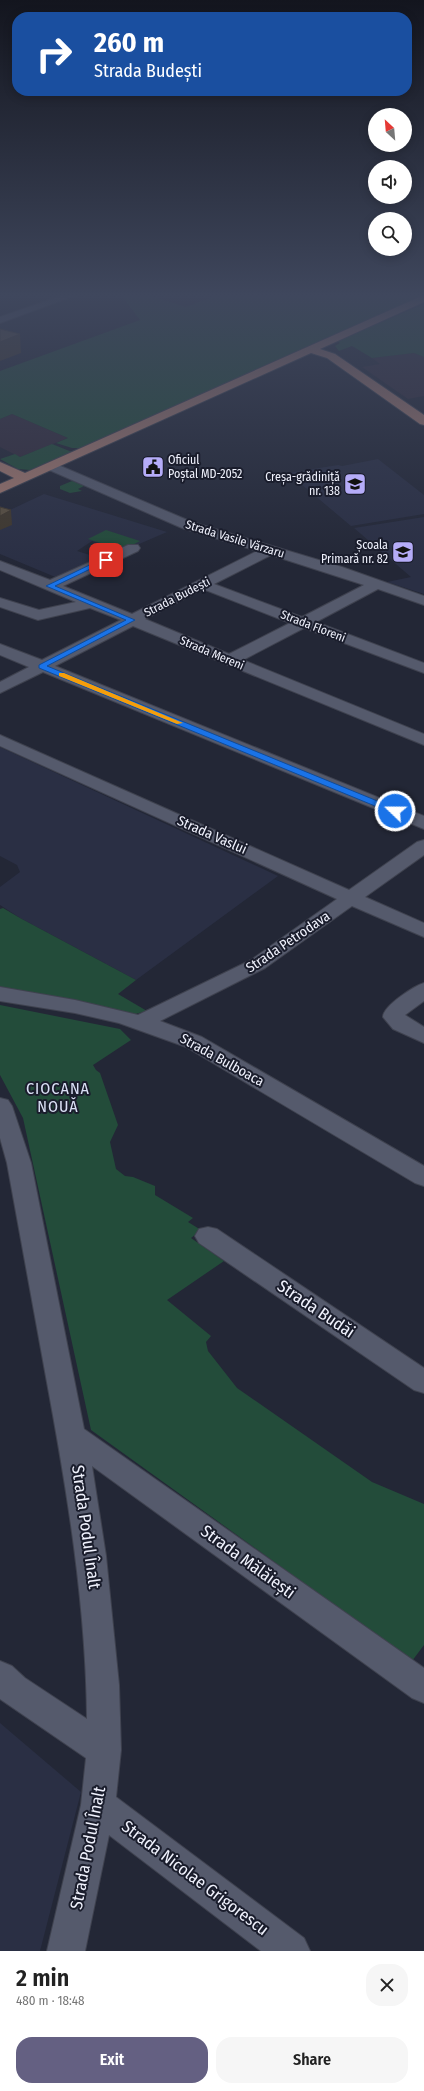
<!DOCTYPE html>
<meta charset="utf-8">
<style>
body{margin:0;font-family:"Fira Sans Condensed",sans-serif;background:#f6f6f6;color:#222;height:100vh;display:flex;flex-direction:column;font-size:15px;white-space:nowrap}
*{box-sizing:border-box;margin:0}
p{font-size:13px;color:#767676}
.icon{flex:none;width:22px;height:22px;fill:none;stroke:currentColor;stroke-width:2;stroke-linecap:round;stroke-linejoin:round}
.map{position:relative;height:1951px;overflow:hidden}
.drawer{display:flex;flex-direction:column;background:#fff;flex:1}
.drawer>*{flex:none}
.guide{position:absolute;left:12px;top:12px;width:400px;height:84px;border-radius:16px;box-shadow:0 2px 10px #0003;background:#1a4fa0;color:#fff;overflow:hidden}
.needle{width:26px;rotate:334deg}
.tools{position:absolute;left:368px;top:108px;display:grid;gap:8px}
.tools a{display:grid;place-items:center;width:44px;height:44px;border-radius:50%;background:#fff;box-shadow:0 2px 10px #0003;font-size:20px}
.pin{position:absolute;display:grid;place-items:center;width:34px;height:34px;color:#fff;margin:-17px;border-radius:8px;box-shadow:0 2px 6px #0006}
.me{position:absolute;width:44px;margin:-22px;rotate:292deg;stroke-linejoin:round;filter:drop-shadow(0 0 3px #0008)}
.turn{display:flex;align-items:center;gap:14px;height:84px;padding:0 16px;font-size:18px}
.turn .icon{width:52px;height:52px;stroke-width:2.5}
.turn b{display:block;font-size:28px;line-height:34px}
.round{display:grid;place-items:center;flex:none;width:42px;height:42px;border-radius:16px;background:#f6f6f6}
.overview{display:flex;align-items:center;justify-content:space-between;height:68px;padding:0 16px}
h1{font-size:24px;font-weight:600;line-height:30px}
.action{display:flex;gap:8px;margin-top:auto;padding:8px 16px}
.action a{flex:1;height:46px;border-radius:16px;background:#646082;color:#fff;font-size:16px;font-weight:600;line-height:46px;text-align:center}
.action a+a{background:#f6f6f6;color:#222}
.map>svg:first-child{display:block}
</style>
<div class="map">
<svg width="424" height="1951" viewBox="0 0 424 1951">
<rect width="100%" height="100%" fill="#232736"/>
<g fill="#322c3c">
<polygon points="414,353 424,357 424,396 408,399 362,367 380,364 372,358"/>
<polygon points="12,414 68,438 20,457 0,447 0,419"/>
</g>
<g fill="#2a2f44">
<polygon points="378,459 424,495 424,514 351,526 288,473 338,465 342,466"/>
<polygon points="44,494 167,532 123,551 92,541 77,551 103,559 60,579 0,554 0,506 10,510"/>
<polygon points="424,517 424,594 387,582 411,577 354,528"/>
<polygon points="0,747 278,876 136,980 20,918 0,905 0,887 20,872 17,865 0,856"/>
<polygon points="0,1723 81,1792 40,1951 0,1951"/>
</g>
<g fill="#234c3a">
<polygon points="121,295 147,295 186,307 218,295 424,295 82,448 72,448 56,443 68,438 12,414 0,419 0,371 140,320"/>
<polygon points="424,304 424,357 414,353 372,358 352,346 339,351 335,346 340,343 337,341"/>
<polygon points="52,444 72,452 30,470 18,469 0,459 15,454 20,457"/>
<polygon points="72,481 86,485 78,489 82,491 70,493 60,489 60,486"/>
<polygon points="106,530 140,541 123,550 88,539"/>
<polygon points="3,908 20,918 136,980 118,994 147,1011 135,1014 0,987 0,909"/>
<polygon points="0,1005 120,1029 131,1040 93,1065 96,1070 100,1073 118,1125 110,1142 116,1169 125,1176 133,1177 155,1186 155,1195 193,1218 188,1222 201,1230 191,1238 224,1261 167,1300 211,1336 206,1342 208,1351 237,1388 372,1482 424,1504 424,1645 412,1661 91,1430 23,1118 0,1075"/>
</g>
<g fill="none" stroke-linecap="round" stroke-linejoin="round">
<g stroke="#3f424f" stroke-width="2">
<g id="minor">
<polygon points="63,295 76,295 0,323 0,317"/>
<path d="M51,462L192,522L342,567L424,596V605L378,589L316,622L424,663V673L304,628L243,660L424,734V745L133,626L55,666L424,816V829L43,672L0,693V682L29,667L0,655V644L42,660L121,620L90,608L38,620L0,607V598L39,610L76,602L0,570V561L50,580L128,545H138L140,548L138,551L63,586L132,614L257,551L182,528L47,469L45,466ZM271,555L364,585L302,617L214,584ZM203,589L290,623L229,654L145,619Z"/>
<polygon points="0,735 349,890 417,842 424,840 424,855 365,897 424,923 424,937 352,906 265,968 160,1021 202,1037 424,1166 424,1186 415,1183 186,1047 119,1023 75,1013 0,1001 0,987 75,1000 138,1015 251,960 337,899 0,746"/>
<path d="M424,983V1001L405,1015L424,1027V1043L393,1029L383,1017C383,1006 414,986 424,983Z"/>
<path d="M0,1098L8,1100L12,1106L31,1163L84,1429L424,1668V1703L412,1698L92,1466L106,1556L119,1685L121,1750L116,1797L304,1938L310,1951H261L109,1835L85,1951H47L81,1805L86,1758L0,1699V1661L12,1666L25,1678L87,1719C86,1604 67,1490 46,1377C33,1306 20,1234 7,1163L0,1138Z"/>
<polygon points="208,1227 217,1229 424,1368 424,1393 414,1390 199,1243 195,1236 199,1229"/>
</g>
</g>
<g stroke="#3f424f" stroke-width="2">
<polygon id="major" points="424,295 424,302 320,349 335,354 424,415 424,425 420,424 327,358 311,353 0,493 0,484 14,478 0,471 0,462 25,473"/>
</g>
<use href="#minor" fill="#555a6c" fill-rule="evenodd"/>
<use href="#major" fill="#9e766d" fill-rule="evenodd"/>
</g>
<g fill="#40382d">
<polygon points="20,334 21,353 0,361 0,342"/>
<polygon points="11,510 12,525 0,530 0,516"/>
</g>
<g fill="#5b5040" stroke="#40382d">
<polygon points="0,329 20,334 0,342"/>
<polygon points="0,507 11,510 0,516"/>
</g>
<linearGradient id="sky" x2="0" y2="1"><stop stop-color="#13151e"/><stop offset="0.52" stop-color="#3f475d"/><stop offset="1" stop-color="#3f475d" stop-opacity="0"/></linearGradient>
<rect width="424" height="568" fill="url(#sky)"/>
<polygon fill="#1a73e8" stroke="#114b97" points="104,558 109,560 55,586 135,620 47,666 397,809 397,813 392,813 39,668 39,665 126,620 46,586"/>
<polygon fill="#f59e0b" points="59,673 64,673 183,723 177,724 59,676"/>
<defs>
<g id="civic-square" transform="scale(1.15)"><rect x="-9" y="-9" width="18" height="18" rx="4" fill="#b5acf8" stroke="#1a1d2c"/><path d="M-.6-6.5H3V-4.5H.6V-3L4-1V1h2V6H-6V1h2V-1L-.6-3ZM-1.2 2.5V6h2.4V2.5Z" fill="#111"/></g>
<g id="school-square" transform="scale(1.15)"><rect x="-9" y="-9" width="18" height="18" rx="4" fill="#b5acf8" stroke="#1a1d2c"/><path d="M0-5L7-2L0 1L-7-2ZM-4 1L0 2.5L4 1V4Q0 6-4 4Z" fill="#111"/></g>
</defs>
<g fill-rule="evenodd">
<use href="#civic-square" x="153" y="467"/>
<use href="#school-square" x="355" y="484"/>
<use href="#school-square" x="403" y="552"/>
</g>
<g text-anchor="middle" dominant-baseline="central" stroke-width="4" stroke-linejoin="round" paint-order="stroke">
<g font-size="12" fill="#f0f2fd" stroke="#1a1d2c" text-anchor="end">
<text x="168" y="460" text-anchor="start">Oficiul<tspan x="168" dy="14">Poștal MD-2052</tspan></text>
<text x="340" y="477">Creșa-grădiniță<tspan x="340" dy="14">nr. 138</tspan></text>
<text x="388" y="545">Școala<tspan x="388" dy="14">Primară nr. 82</tspan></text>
</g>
<g font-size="12" fill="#f0f2fd" stroke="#1a1d2c">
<text transform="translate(235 539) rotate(17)">Strada Vasile Vărzaru</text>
<text transform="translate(177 597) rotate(-27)">Strada Budești</text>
<text transform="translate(313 626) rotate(21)">Strada Floreni</text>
<text transform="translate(212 653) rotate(23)">Strada Mereni</text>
</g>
<g font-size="14" fill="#f0f2fd" stroke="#1a1d2c">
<text transform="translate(212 835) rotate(24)">Strada Vaslui</text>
<text transform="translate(288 942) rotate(-34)">Strada Petrodava</text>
<text transform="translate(222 1060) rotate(29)">Strada Bulboaca</text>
</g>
<g font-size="16" letter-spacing="1" fill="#dae0f5" stroke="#1a1d2c">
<text x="58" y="1088">CIOCANA<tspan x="58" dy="18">NOUĂ</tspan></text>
</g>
<g font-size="17" fill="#f0f2fd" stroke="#1a1d2c">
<text transform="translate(316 1309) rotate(34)">Strada Budăi</text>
<text transform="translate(86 1527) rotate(82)">Strada Podul Înalt</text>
<text transform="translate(248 1562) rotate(36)">Strada Mălăiești</text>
<text transform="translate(88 1848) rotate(-79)">Strada Podul Înalt</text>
<text transform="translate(195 1878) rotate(37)">Strada Nicolae Grigorescu</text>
</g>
</g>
</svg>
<div class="tools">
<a><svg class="needle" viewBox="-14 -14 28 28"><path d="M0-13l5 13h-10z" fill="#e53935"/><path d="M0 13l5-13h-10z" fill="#767676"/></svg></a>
<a><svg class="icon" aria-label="sound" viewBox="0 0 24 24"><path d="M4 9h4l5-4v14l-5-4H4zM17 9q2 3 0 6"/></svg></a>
<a><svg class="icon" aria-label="search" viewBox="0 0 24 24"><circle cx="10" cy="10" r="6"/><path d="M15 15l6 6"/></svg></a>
</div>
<div class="pin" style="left:106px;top:560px;background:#d93025"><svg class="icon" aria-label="arrive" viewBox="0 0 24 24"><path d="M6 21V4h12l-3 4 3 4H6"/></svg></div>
<svg class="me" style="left:395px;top:811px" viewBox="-20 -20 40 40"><circle r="17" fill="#1a73e8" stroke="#fff" stroke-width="3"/><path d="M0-11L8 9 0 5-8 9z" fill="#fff"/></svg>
<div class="guide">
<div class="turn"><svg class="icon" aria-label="right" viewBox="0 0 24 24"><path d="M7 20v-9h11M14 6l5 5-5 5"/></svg><div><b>260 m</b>Strada Budești</div></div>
</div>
</div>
<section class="drawer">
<div class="overview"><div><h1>2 min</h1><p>480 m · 18:48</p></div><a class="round"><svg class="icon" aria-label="close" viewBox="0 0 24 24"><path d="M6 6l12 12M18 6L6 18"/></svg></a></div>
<div class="action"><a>Exit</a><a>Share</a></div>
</section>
